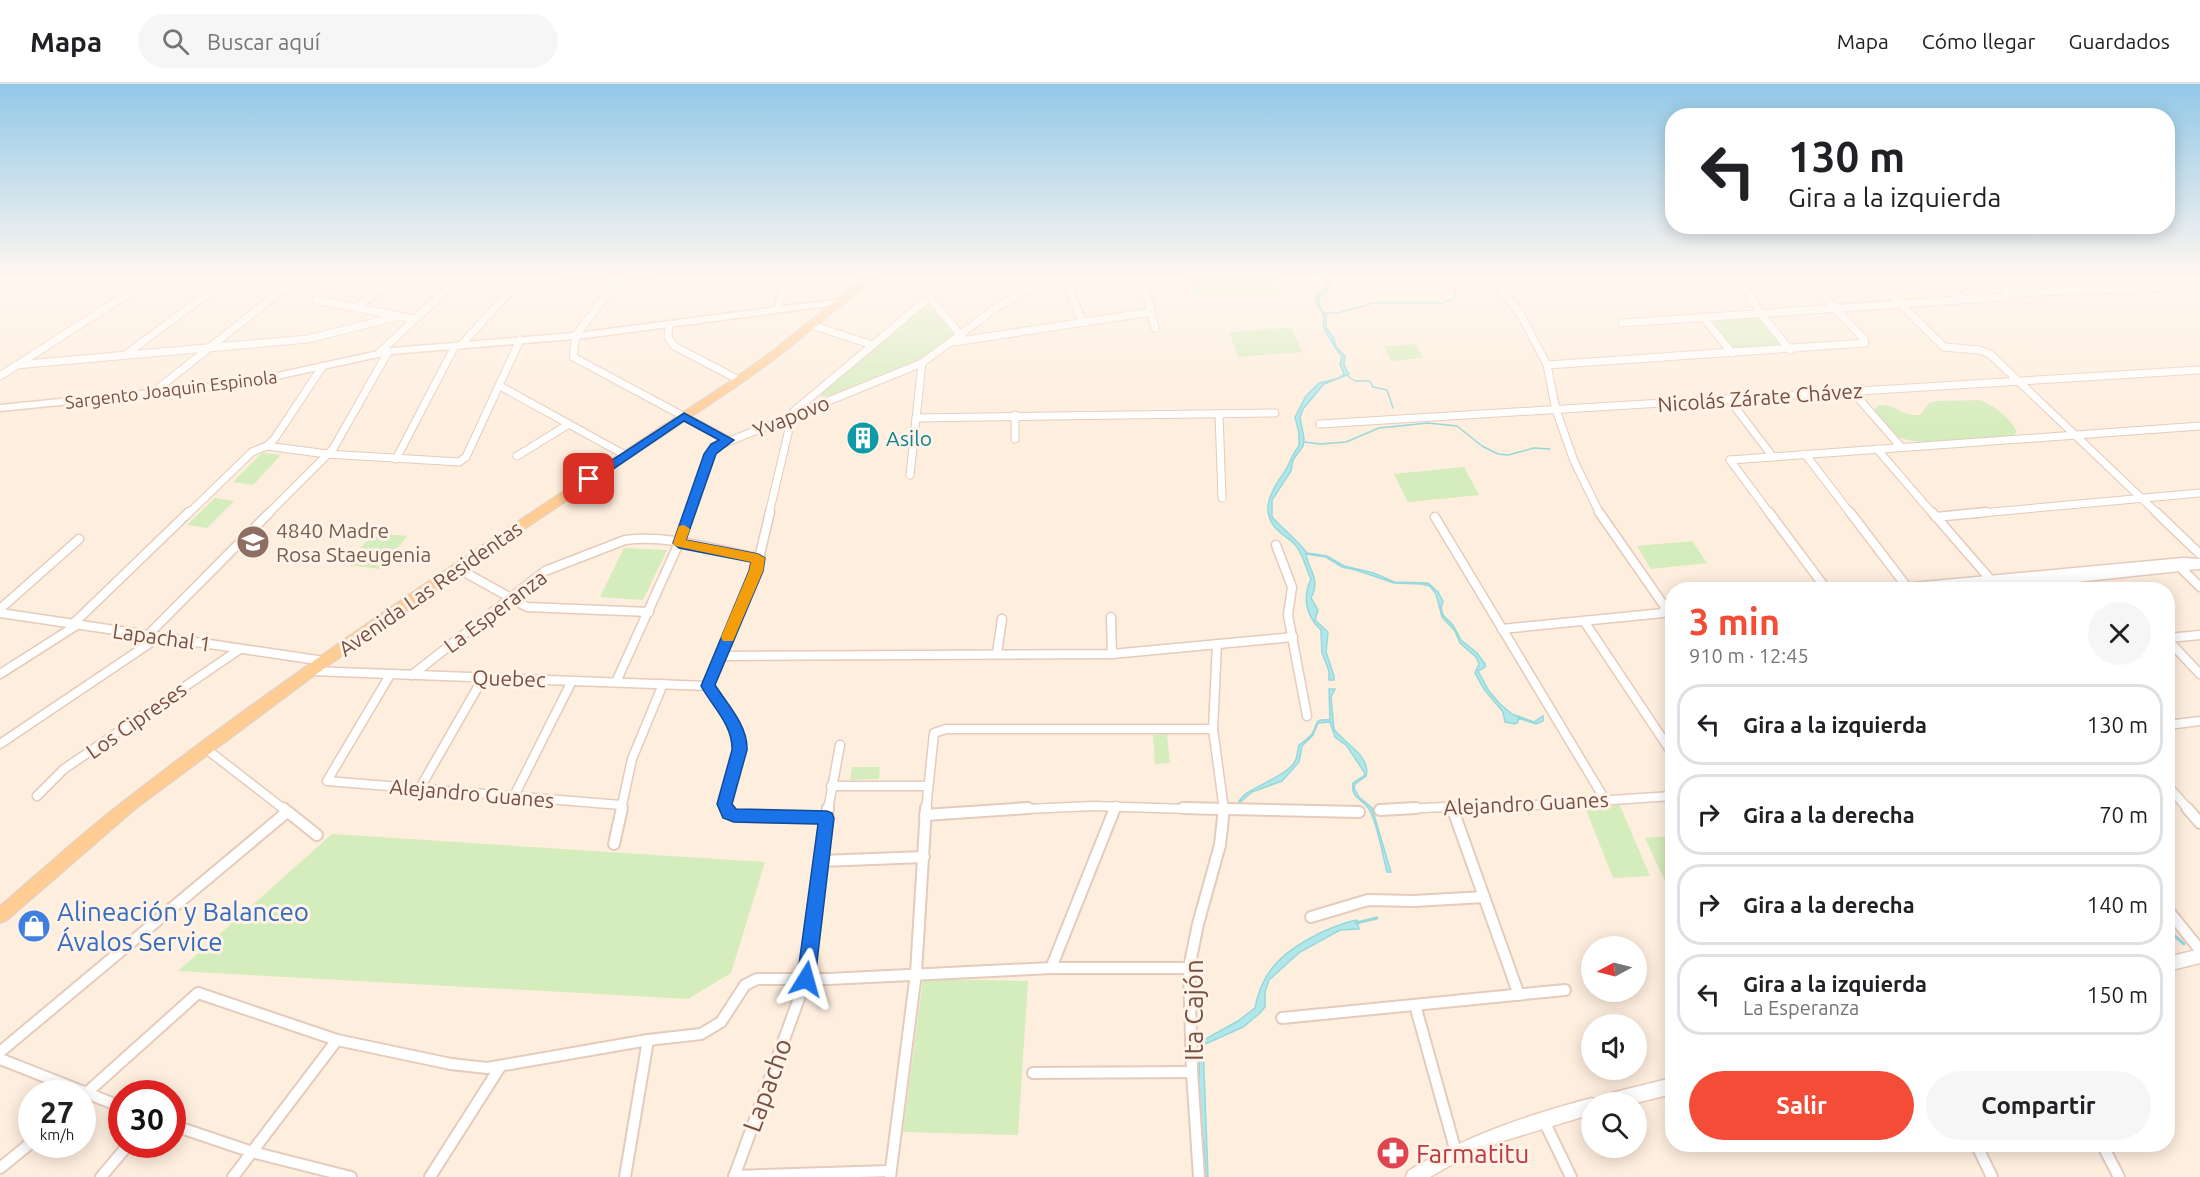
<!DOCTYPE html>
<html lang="es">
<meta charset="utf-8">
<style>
body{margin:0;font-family:Ubuntu,sans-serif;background:#f6f6f6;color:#202124;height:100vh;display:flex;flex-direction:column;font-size:22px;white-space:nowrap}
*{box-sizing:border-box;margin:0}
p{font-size:20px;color:#757577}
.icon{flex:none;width:33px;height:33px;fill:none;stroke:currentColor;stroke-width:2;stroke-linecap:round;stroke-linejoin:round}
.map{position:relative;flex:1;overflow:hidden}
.drawer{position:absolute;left:1665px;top:498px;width:510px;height:570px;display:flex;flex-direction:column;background:#fff;border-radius:24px;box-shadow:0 3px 15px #0003}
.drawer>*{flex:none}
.top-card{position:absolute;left:1665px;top:24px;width:510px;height:126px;border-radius:24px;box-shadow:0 3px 15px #0003;background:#fff;color:#202124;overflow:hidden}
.needle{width:39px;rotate:263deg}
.fabs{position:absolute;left:1581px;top:852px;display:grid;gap:12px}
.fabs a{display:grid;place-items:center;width:66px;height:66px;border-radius:50%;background:#fff;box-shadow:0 3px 15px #0003;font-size:30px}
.speed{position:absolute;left:18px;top:996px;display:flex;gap:12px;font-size:30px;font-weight:700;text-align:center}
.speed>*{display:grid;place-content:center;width:78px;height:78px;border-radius:50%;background:#fff;box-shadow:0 3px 15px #0003;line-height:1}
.speed small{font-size:15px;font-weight:400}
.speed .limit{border:9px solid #d22;background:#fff;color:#111}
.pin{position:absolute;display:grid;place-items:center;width:51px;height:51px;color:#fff;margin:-26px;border-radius:12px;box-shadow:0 3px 9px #0006}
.me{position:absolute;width:66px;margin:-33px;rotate:8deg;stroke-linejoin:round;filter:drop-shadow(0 0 4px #0008)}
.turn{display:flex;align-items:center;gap:21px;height:126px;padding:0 24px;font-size:27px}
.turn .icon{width:78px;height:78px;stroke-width:2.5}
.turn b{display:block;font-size:42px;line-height:51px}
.round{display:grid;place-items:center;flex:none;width:63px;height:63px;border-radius:32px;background:#f6f6f6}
.head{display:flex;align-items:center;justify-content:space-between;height:102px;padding:0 24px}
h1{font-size:36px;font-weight:700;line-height:45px;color:#f44d37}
.button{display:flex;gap:12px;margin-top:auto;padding:12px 24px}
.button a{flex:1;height:69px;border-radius:36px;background:#f44d37;color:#fff;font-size:24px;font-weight:700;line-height:69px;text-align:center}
.button a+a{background:#f6f6f6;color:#202124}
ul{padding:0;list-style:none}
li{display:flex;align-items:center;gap:18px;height:81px;margin:0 12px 9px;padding:0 12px;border:3px solid #e0e0e0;border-radius:24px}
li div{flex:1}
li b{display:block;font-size:22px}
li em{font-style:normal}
header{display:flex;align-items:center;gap:36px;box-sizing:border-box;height:84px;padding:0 30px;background:#fff;border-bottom:2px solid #e0e0e0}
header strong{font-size:28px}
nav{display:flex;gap:33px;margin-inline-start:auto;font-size:21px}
.search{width:420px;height:54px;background:#f6f6f6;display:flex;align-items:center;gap:15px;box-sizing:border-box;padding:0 21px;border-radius:33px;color:#757577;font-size:22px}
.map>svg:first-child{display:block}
</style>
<header>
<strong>Mapa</strong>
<div class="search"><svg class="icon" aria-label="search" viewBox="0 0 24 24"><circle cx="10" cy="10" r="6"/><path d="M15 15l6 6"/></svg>Buscar aquí</div>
<nav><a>Mapa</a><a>Cómo llegar</a><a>Guardados</a></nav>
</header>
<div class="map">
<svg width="2200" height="1093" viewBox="0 0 2200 1093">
<rect width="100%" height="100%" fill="#feeede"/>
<g fill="#d5ecbc">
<polygon points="1189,191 1276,191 1281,210 1193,212"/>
<path d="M928,220L953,250C934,278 855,308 821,313V307L919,222Z"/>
<polygon points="1759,233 1784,263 1734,267 1708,236"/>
<polygon points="1292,243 1302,268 1238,273 1229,248"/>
<polygon points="1416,260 1423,274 1391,277 1384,262"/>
<path d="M1979,316C1995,321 2010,334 2017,348L2012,352C1987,354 1913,365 1895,351C1887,345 1880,334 1874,326L1879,321C1896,320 1901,332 1920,331L1929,319L1937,317Z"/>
<polygon points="262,369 281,371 253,401 233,398"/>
<polygon points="1464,383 1479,411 1408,418 1394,390"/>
<polygon points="215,414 234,417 207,444 187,441"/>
<polygon points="373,449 407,452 382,485 347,481"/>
<polygon points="1692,457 1707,479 1651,485 1637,462"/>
<polygon points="624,464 667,466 643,516 600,513"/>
<polygon points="1167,650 1170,679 1155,680 1153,651"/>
<polygon points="852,683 880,683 879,695 850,696"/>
<polygon points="1620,721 1620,722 1650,792 1613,794 1585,723"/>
<polygon points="332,750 765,778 731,889 688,915 178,887"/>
<polygon points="1672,752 1672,812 1645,754"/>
<polygon points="923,895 1028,897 1018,1051 903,1048"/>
</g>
<g fill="#b1e7e9" stroke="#96d8dc" stroke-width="1.5">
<path d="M1317,191L1325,193L1330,198V204L1319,214V222L1326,231V244L1334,254L1336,263L1345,272L1344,281L1349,290L1324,300L1303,325L1300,334L1304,354L1303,362L1293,376L1291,387L1272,416V433C1283,445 1297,456 1307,469L1327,472L1344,482L1374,489L1394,498L1428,499L1438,508L1443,517L1441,524L1443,531L1453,541L1461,556L1477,569L1485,580V583L1478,587L1489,607L1500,620L1512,630L1534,638L1543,632V637L1536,640L1518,634V638L1515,640L1505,638L1503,628L1484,605L1475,589L1479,580L1476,573L1460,559L1455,547L1442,533L1436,510L1430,502L1421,500L1394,499L1356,486L1342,483L1326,473L1306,470C1309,488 1321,494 1311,514L1318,526L1315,536L1328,548L1326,568L1334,592V596H1329V587L1322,569L1321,546C1306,532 1302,513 1311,495C1306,485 1303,470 1296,462C1293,457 1287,454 1282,450C1258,431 1269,410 1283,390C1290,381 1291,371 1299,362V349L1295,333L1306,312L1319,299L1337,295L1344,290L1340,280L1342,272C1338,268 1323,246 1323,240C1322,235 1326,236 1323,231C1321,224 1317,222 1315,214L1328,201Z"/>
<path d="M1329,605H1335L1331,613L1334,645C1342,658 1372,672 1366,692L1355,700L1354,704L1359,713L1372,724L1391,788H1387C1382,769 1379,747 1371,729C1366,715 1350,716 1353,699L1365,691L1364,688L1347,662L1335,653L1330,638L1318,639L1313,651L1302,662L1299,678L1282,697L1252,708L1238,720C1242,704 1281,697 1294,679C1298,674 1297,667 1299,661C1303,658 1309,654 1312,650C1319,639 1312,635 1330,636Z"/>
<path d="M1357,836L1359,845L1340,846L1300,868L1269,896L1265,908V923L1260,929L1243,943L1203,961L1208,1093H1205L1199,999L1200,958L1238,937L1255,924C1262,884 1287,865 1322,848C1334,843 1344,838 1357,836Z"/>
</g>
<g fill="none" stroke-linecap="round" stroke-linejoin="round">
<g stroke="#96d8dc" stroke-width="1.5">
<polyline points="1324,229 1338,229 1374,219 1442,219 1452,216 1456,211 1453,203"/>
<polyline points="1346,291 1355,297 1370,297 1373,303 1387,306 1393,324"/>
<polyline points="1304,358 1320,360 1346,358 1379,344 1428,339 1457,342 1482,362 1498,370 1508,371 1534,364 1550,365"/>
</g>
<g stroke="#96d8dc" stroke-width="3">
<polyline points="1356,839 1377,834"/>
<polyline points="2168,846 2184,860"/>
<polyline points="1203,1057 1205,1093"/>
</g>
<g stroke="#e5cbbc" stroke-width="9">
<g id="street-far2">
<path d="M458,191C548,203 637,201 728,196"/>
<polyline points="622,191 576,251 573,273 728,356"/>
<polyline points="1064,191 1082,237"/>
<polyline points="1142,191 1155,244"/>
<polyline points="1490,191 1521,231 1547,281 1556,326 1574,377 1600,430"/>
<polyline points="1737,191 1761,230 1790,266"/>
<polyline points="1871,191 1944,263 1979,266 1990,270 2158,430"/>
<polyline points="1937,191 1963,216"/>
<polyline points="1995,191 2011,209"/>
<polyline points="2056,191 2072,207"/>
<polyline points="2121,191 2136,205"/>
<polyline points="2185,191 2197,202"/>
<polyline points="929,213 963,254"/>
<polyline points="316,216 415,235"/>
<polyline points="356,224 398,191"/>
<polyline points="778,225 785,191"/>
<polyline points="1703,233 1732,269"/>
<polyline points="1622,239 2002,213 2011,209 2200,202"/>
<polyline points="669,240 668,253 674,262 739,296"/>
<polyline points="812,241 872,261"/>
<polyline points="954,258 1151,228"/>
<polyline points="461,261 525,191"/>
<polyline points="379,269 462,191"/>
<polyline points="125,271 233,191"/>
<polyline points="16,281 308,255 400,232"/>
<polyline points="1547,281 1865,259 1864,255 1804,191"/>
<polyline points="0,292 157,191"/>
<polyline points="500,302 625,371"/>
<polyline points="1852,307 1901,363"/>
<polyline points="151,310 301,191"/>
<polyline points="1728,314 1773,373"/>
<polyline points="1219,330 1222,414"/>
<polyline points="1015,331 1015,355"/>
<polyline points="916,334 1275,329"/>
<polyline points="1320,340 2200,286"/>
<polyline points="267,362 327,370 459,378 466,373 520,256"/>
<polyline points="1877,365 1933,430"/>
<polyline points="1805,370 1851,430"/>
<polyline points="517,372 569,340"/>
<polyline points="396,375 455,262"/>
<polyline points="1730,376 2200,342"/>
<polyline points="1730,376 1770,430"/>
<polyline points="910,391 922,279"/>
<polyline points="188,430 252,368 267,362 275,354 322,283"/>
<polyline points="268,430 333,365 388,268"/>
<polyline points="689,430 710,370 715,363 922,279 997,223 1055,191"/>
<polyline points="769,430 793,328 956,191"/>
<polyline points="1970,430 2200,409"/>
</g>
</g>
<g stroke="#e5cbbc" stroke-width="11">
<g id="street-far1">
<polyline points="1599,428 1672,533"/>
<polyline points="1769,428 1827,506"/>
<polyline points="1850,428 1907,503"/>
<polyline points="1932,428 1990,495"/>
<polyline points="2156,428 2200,470"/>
<polyline points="1435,433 1604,714"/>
<polyline points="1936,433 1986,428"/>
<polyline points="1276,461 1292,503 1288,531 1307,632"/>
<polyline points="2179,482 2200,503"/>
<polyline points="457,484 527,523 649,528"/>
<polyline points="1880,506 2183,478 2200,479"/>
<polyline points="1963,506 2198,481"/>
<polyline points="0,525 79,455"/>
<polyline points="0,529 324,577"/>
<polyline points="1111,533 1112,570"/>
<polyline points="1584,537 1672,669"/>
<polyline points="73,540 189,428"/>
<polyline points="1502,545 1663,529 1665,524 1672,524"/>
<polyline points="148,551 270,428"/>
<polyline points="2168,554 2200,551"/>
<polyline points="2168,556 2200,590"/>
<polyline points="1217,560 1213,645 1224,726"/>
<polyline points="997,569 1002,535"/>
<polyline points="720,572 1112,570 1293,553"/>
<polyline points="311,587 708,602"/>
<polyline points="0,590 77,541"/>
<polyline points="390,591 327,697 621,721"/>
<path d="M412,591L545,487L625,456C669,450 715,466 758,474"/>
<polyline points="616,598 679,459 690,428"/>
<polyline points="708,602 756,487 770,428"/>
<path d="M708,602C722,622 737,641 740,666L724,720L727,726"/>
<polyline points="2168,641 2200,637"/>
<polyline points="0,660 159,553"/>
<polyline points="205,664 285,726"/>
<polyline points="831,702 927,702"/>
<polyline points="2168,702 2189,726"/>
<polyline points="420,704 483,594"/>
<polyline points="37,712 64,685 240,565"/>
<polyline points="514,712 572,597"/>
<polyline points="621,726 632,675 663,600"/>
<polyline points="828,726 840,661"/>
<polyline points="926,726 934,649 946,645 1213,645"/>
<polyline points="1003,726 1093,722 1220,726"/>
<polyline points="1114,726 1116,722"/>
<polyline points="1385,726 1443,723 1452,726"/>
<polyline points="1457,726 1672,712"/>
</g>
</g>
<g stroke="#e5cbbc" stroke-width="14">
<g id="street">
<polyline points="283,724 317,751"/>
<polyline points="726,724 734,732 827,734"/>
<polyline points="1183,724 1359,728"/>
<polyline points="1447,724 1480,724"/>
<polyline points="2187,724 2200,739"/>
<polyline points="1380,726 1416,724"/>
<polyline points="1453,726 1519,911"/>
<polyline points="925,731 1028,724"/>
<polyline points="614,760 622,724"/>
<polyline points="821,777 924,773"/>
<polyline points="2168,826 2200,866"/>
<polyline points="1311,833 1368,816 1414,817 1484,813"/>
<polyline points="1051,884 1115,724"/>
<polyline points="1415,921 1456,1068"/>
<polyline points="1282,934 1565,906"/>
<polyline points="0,968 287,728"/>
<polyline points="0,975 122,1023"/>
<polyline points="1033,989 1192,988"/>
<polyline points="82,1013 198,909 337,956 451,980 487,984 648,956 701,950 721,938 745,901 757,895 828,895 1051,884 1189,884"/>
<polyline points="1543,1035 1571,1093"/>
<polyline points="172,1041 252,1068 351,1093"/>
<polyline points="1976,1060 1992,1093"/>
<polyline points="2102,1060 2119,1093"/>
<polyline points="0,1084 32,1058"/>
<polyline points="734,1092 890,1087"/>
<polyline points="101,1093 129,1060"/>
<polyline points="233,1093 337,956"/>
<polyline points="430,1093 500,983"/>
<polyline points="625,1093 648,956"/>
<polyline points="734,1093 806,895 828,724"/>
<polyline points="890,1093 916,889 926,724"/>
<polyline points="1199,1093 1192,988 1189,884 1198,840 1220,761 1224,724"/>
</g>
</g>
<g stroke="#eacbb9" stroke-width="3">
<g id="secondary">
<polygon points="840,215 843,216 843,220 585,254 392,270 240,303 0,327 0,321 240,297 392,264 585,248"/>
<polygon points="2200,865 2200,879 2168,887 2168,873"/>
<polygon points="1672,994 1672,1010 1636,1019 1599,1018 1601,1012 1607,1010"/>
<path d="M1592,1014L1599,1018H1592V1030L1500,1058L1463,1074L1430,1093H1406L1408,1087C1466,1052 1527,1031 1592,1014Z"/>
</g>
</g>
<g stroke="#dbd2ce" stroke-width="2">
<path id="primary" d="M867,191H878L783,269L743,298L462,487L315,591L134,726L6,837L0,839V822C41,787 82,749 125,716C321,564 529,430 735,294L775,265Z"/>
</g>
<use href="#street-far2" stroke="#fff" stroke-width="7"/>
<use href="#street-far1" stroke="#fff" stroke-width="8"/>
<use href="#street" stroke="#fff" stroke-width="10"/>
<use href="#secondary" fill="#fff" fill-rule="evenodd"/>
<use href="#primary" fill="#ffcc94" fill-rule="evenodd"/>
</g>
<linearGradient id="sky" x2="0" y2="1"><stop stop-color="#92c8e8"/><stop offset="0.56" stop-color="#fff7f0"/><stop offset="1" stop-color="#fff7f0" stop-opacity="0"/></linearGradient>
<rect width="2200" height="344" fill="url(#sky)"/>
<path fill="#1a73e8" stroke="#114b97" stroke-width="1.5" d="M684,329L734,356L716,370L686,456L758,470L765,474L763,487L715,601C728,621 748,642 747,666L732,720L736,725L827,727L832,729L834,734L815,895L812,901L806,903L800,901L797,895L818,740L734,738L723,734L717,720L732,666C733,641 712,622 701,602L749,487L751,478L679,464L673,459L704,370L711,360L719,356L684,337L594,398L589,399L583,395Z"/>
<polygon fill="#f59e0b" points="684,441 690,445 686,456 758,470 765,474 763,487 733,557 723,557 721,553 749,487 751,478 675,462 673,459 679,442"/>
<defs>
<g id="building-disc" transform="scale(1.725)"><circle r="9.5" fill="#0f9aa8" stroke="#fff2e6"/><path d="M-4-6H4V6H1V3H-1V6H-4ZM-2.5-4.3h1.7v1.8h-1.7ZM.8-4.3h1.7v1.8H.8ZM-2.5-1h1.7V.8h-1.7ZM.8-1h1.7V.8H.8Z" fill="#fff"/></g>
<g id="school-disc" transform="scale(1.725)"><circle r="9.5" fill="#8d6e63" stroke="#fff2e6"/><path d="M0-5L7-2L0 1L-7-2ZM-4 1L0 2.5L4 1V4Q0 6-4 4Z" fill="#fff"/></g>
<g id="shop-disc" transform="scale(1.725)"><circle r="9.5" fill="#3f7fe0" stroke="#fff2e6"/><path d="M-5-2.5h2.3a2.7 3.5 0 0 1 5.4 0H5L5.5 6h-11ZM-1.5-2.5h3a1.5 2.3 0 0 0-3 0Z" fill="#fff"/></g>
<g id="pharmacy-disc" transform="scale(1.725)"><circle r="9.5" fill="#e0444e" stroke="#fff2e6"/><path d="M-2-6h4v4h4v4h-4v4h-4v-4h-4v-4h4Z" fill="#fff"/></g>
</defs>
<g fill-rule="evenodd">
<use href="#building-disc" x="863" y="354"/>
<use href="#school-disc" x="253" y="458"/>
<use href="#shop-disc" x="34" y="842"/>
<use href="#pharmacy-disc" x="1393" y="1069"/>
</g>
<g text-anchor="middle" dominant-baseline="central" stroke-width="6" stroke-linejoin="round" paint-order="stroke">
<g font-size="18" fill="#765044" stroke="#fff2e6">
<text transform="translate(171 305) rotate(-7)">Sargento Joaquin Espinola</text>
</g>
<g font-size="21" fill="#765044" stroke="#fff2e6">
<text transform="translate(1760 313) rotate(-4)">Nicolás Zárate Chávez</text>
<text transform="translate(791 332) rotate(-22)">Yvapovo</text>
<text transform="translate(430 504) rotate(-35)">Avenida Las Residentas</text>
<text transform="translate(495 527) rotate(-37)">La Esperanza</text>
<text transform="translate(162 553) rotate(8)">Lapachal 1</text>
<text transform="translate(509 594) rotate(2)">Quebec</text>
<text transform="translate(136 636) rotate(-35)">Los Cipreses</text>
<text transform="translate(472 709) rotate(5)">Alejandro Guanes</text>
<text transform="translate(1526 719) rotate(-3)">Alejandro Guanes</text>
</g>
<g font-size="21" fill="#0d838f" stroke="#fff2e6" text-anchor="start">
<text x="886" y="354">Asilo</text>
</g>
<g font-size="21" fill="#785e54" stroke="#fff2e6" text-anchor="start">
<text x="276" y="446">4840 Madre<tspan x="276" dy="24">Rosa Staeugenia</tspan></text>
</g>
<g font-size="26" fill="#366cbe" stroke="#fff2e6" text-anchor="start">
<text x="57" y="827">Alineación y Balanceo<tspan x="57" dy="30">Ávalos Service</tspan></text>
</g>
<g font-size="26" fill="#765044" stroke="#fff2e6">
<text transform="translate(1193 926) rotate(-90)">Ita Cajón</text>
<text transform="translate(767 1001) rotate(-70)">Lapacho</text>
</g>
<g font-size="26" fill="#be3a42" stroke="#fff2e6" text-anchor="start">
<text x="1416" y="1069">Farmatitu</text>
</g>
</g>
</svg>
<div class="fabs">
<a><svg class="needle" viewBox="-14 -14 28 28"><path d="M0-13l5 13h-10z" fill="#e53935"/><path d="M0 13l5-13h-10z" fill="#757577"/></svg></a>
<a><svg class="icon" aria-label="sound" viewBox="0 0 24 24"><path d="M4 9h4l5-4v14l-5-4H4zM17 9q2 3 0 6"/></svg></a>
<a><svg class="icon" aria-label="search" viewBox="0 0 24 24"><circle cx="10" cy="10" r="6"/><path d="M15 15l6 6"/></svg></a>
</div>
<div class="speed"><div>27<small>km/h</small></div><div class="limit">30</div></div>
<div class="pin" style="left:589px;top:395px;background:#d93025"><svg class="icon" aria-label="arrive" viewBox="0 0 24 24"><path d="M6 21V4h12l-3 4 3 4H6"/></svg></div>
<svg class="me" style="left:806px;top:895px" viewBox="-20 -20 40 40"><path d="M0-17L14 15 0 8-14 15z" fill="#1a73e8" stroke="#fff" stroke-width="4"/></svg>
<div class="top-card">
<div class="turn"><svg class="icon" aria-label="left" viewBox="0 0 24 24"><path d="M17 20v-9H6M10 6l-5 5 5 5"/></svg><div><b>130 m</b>Gira a la izquierda</div></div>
</div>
<section class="drawer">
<div class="head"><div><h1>3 min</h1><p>910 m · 12:45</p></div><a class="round"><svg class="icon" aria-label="close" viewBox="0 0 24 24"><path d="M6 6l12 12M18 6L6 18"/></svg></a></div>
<ul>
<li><svg class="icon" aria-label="left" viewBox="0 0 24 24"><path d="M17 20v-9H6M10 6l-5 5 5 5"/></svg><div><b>Gira a la izquierda</b></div><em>130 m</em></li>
<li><svg class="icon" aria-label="right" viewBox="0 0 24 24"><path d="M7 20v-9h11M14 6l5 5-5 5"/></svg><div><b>Gira a la derecha</b></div><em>70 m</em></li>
<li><svg class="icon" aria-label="right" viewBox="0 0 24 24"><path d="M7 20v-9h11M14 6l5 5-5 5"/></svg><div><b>Gira a la derecha</b></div><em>140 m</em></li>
<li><svg class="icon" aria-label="left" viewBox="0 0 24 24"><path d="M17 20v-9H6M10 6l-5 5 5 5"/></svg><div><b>Gira a la izquierda</b><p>La Esperanza</p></div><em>150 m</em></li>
</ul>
<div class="button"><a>Salir</a><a>Compartir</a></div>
</section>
</div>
